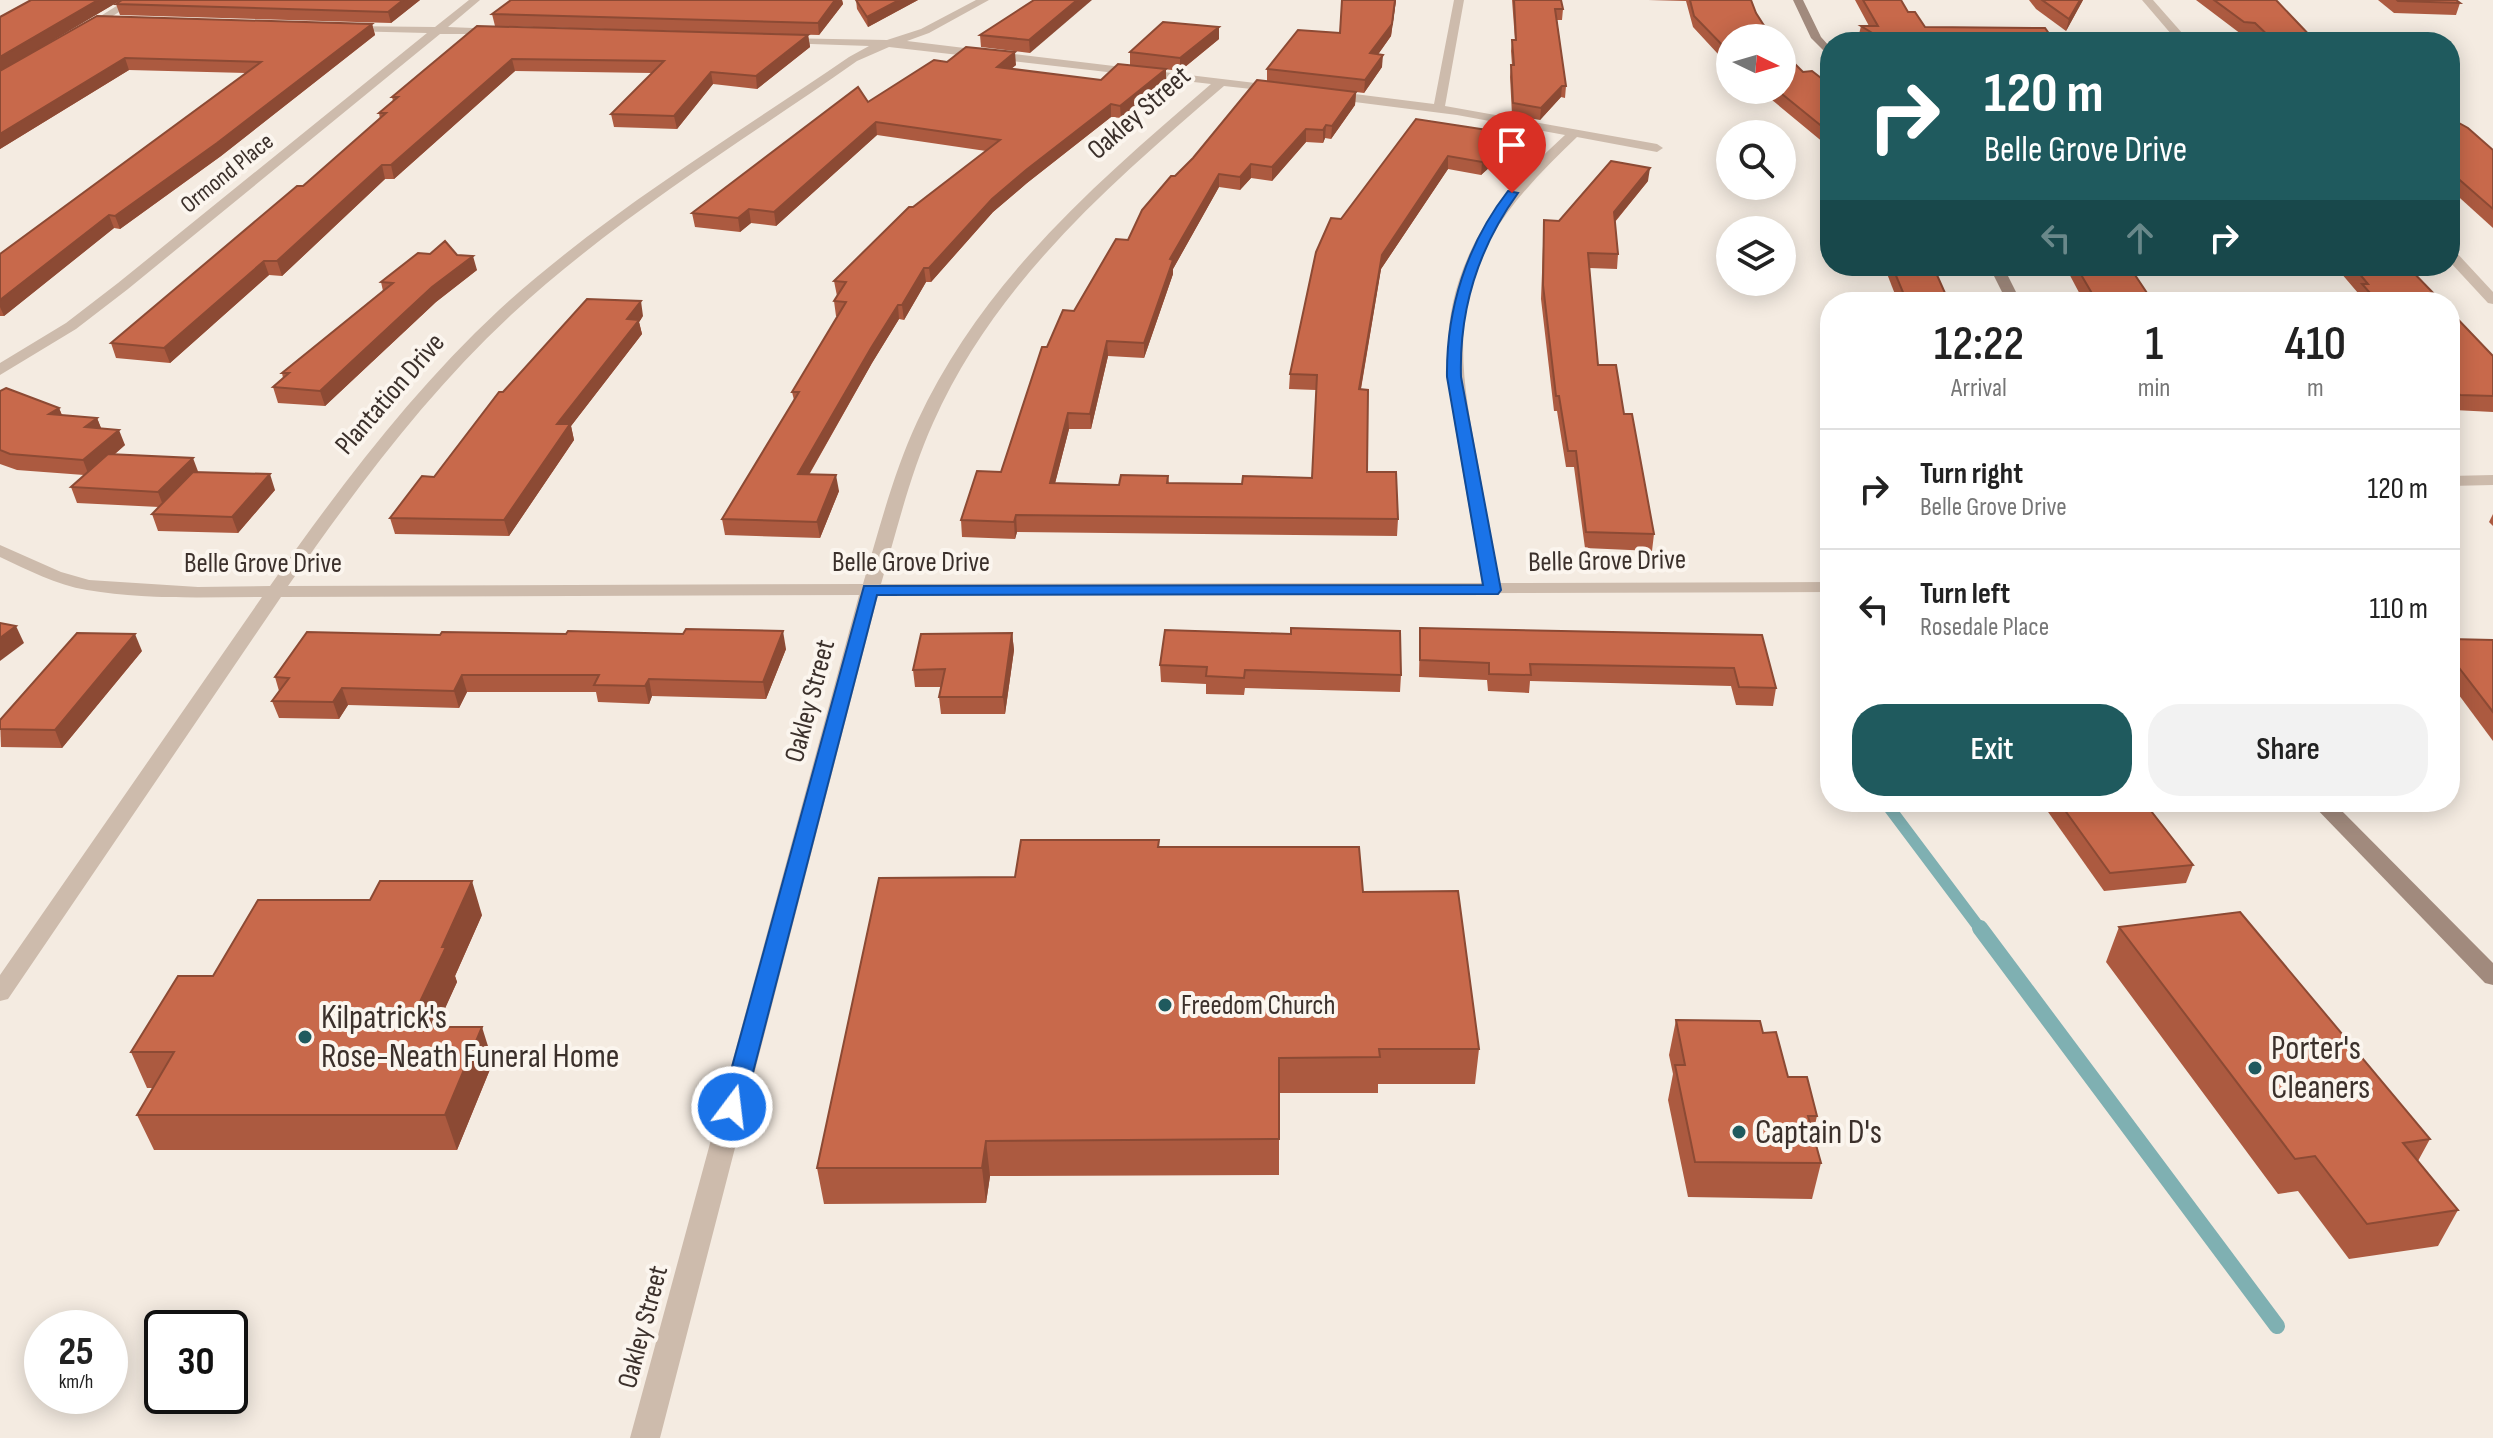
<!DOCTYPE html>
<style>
body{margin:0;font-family:"Sofia Sans Condensed",sans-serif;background:#f2f2f2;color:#222;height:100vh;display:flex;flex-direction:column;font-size:30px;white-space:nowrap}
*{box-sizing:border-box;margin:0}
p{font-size:26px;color:#767676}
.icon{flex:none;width:44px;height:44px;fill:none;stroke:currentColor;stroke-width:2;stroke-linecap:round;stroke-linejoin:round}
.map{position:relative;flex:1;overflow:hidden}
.panel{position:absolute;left:1820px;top:292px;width:640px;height:520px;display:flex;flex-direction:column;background:#fff;border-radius:32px;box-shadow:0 4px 20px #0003}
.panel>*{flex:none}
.top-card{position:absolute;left:1820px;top:32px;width:640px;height:244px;border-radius:32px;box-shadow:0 4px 20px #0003;background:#1f5a5e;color:#fff;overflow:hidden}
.needle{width:52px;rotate:95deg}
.tools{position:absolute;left:1716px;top:24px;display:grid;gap:16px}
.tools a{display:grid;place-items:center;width:80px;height:80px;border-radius:50%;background:#fff;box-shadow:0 4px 20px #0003;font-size:40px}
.speed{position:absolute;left:24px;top:1310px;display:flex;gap:16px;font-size:40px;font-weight:700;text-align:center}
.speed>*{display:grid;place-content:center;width:104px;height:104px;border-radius:50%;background:#fff;box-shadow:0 4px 20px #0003;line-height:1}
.speed small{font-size:20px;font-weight:400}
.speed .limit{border:4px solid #111;border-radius:12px;background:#fff;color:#111}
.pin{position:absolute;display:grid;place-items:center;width:68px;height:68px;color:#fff;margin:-82px -34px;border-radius:50% 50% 50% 0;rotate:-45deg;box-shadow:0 0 8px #0007}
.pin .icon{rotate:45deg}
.me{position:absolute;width:88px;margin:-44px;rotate:15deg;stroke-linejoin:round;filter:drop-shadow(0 0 6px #0008)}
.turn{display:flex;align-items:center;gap:28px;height:168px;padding:0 32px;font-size:36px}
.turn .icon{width:104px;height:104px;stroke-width:2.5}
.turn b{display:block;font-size:56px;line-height:68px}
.lanes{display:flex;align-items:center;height:76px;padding:0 32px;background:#0003;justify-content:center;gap:40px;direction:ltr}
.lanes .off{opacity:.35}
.eta{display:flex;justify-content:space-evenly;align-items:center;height:136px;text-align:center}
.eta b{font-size:48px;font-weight:600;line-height:56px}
.cta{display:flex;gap:16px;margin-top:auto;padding:16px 32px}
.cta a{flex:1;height:92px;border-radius:32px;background:#1f5a5e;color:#fff;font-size:32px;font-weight:600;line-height:92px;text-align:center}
.cta a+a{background:#f2f2f2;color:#222}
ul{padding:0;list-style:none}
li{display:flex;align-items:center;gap:24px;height:120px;padding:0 32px;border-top:2px solid #e0e0e0}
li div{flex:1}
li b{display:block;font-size:30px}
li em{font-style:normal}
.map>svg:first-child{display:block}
</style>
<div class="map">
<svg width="2493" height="1438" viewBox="0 0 2493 1438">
<rect width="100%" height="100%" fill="#f4ebe1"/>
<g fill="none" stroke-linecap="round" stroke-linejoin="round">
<polyline stroke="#7fb0b2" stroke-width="12" points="1888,806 1981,930"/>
<polyline stroke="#7fb0b2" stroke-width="16" points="1980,928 2277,1326"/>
<g fill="#cdbbac" fill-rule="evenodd">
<polygon points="126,0 138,0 89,31 80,29"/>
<polygon points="469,0 480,0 448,27 498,29 502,30 502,34 440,34 128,289 76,329 0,375 0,363 66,323 118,283 427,33 346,31 341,28 342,26 435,27"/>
<path d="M976,0H989L929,33L907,41L1280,86L1286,89L1280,92L1224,86C1110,184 996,282 933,423C910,474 897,530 881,584L1482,583C1475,542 1468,502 1461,462C1447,380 1435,321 1475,242C1497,200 1531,166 1565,135L1457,115L1331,99L1325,95L1331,91L1434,104L1454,0H1464L1445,106L1657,144L1663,148L1657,152L1577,137C1545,168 1513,199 1491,238C1449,315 1463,383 1478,463C1485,503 1492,543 1500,583L1830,582V592L878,595L660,1438H630L859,595L281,597L8,999L0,1001V975L262,597C205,597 144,600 87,590C56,585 28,570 0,557V545L61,572L89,580L198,587L270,586C339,488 411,392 499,310C605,213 731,138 849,57L869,46L782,43L778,42V38L887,40L921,29ZM889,47L1211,84C1096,183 982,281 917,422C893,474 879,530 863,584L288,586C355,490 425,395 511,315C616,218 740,143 857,61Z"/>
<polygon points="2142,0 2153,0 2190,42 2178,42"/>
<polygon points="2450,250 2455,251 2493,292 2493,304 2488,303 2450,262"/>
<polygon points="2493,475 2493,485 2450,486 2450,476"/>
</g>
<g fill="#a18a7d" fill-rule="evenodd">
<polygon points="1793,0 1803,0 1821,37 1830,47 1830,57 1811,38"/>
<polygon points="1989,266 2003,266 2021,302 2007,302"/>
<polygon points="2310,802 2333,802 2493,963 2493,985 2485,983"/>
</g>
</g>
<g fill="#ac5a40">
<polygon points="121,0 12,64 372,24 375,35 221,156 120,229 114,228 4,316 0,316 0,254 246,73 129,70 0,149 0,17"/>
<polygon points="122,0 420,0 391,23 120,15 116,4"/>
<polygon points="511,0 842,0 843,4 819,35 495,26 492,14"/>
<polygon points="856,0 918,0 868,27 857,9"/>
<polygon points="1034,0 1030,53 981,47 980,35"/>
<polygon points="1342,0 1396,0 1391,36 1378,54 1382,67 1364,93 1267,81 1267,69 1340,33"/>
<polygon points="1512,0 1561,0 1563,9 1562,20 1557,20 1566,86 1565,98 1561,97 1540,120 1512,115 1510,77 1511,65 1512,65 1511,51 1512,40 1515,40"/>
<polygon points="1648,0 1751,0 1730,38 1730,67 1693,27 1686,1"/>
<polygon points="1855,0 1901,0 1908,12 1925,27 2055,42 1865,42 1858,38 1861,26 1869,26"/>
<polygon points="2029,0 2083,0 2066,31 2036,9"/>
<polygon points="2196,0 2276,0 2316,42 2260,42 2252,34 2241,34"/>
<polygon points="2378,0 2456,0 2460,3 2456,15 2394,13"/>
<polygon points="477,26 808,35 810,47 757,89 713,84 677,129 614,127 611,114 652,73 515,71 394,179 385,179 282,276 269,275 170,363 116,358 111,343 303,186 380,119 379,113 393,101 392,97"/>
<polygon points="1219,39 1180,71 1130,65 1130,52"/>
<polygon points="947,62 1016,65 1010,69 1101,80 1166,82 1121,118 1111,117 1027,183 993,212 931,282 926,282 904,320 899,319 872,363 809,475 839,491 820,538 725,535 722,519 794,400 792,392 838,316 836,316 834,301 837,296 834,281 913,207 986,151 877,135 776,226 751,223 740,232 695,227 692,213 868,102"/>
<polygon points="1803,72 1830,85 1830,148 1760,90 1782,90"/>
<polygon points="1356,92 1355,105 1331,139 1325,138 1323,143 1306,142 1272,181 1251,178 1240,190 1219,187 1173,269 1173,274 1144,358 1108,356 1091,429 1069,429 1055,483 1119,485 1168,476 1169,483 1242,484 1312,478 1316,390 1289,389 1290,374 1341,219 1416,119 1512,147 1481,175 1448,169 1381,269 1361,389 1367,472 1398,519 1397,536 1017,532 1015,539 962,537 961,520 1001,472 1047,347 1175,176"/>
<polygon points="2450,118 2493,150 2493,228 2450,189"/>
<polygon points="1648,181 1615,222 1618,254 1617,269 1589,268 1598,365 1624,414 1654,534 1652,551 1585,548 1574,467 1566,467 1557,411 1554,411 1541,299 1544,220 1559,221"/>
<polygon points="457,255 477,270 436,302 325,406 278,403 273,387 283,378 282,373 383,291 381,282"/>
<polygon points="1884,266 1933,266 1949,302 1898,302"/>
<polygon points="2065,266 2129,266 2153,302 2084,302"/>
<polygon points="2335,266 2407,266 2442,302 2360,302 2356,298 2358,293"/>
<polygon points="2450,311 2493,356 2493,412 2454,410 2450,406"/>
<polygon points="643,316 639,322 642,334 571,426 574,440 509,536 395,534 390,518 434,477"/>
<polygon points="0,391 59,408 62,415 97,418 101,428 125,445 115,454 275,490 238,533 158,531 152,514 159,507 77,503 71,487 84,475 17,470 0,464"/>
<polygon points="2493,514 2493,526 2489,522"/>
<polygon points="1420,628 1762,635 1776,688 1773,706 1736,705 1731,686 1530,681 1529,693 1488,691 1487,680 1419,677"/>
<polygon points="1012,633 1014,650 1005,714 941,714 939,697 941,687 915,687 913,670"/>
<polygon points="2450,639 2493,640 2493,741 2450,683"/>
<polygon points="786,649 766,699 652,696 649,704 598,702 596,692 467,692 459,708 348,705 339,719 279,718 272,701 279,691 275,677"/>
<polygon points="142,651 62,748 1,747 0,720"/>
<polygon points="1160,665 1401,675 1400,692 1245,688 1244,695 1206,694 1206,684 1161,682"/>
<polygon points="2041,802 2144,802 2193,865 2186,883 2104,891"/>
<polygon points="1159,847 1363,892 1479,1049 1475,1084 1378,1084 1378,1093 1279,1093 1279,1175 990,1176 986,1203 824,1204 817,1168 1015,877"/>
<polygon points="482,915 455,976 457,982 436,1027 493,1062 457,1150 154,1150 137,1115 153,1088 147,1088 131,1052 213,976"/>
<polygon points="2119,927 2430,1139 2418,1161 2458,1210 2438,1246 2349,1259 2298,1191 2278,1194 2106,962"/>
<polygon points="1676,1020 1763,1033 1788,1077 1817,1116 1813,1133 1821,1163 1812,1199 1688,1197 1668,1100 1673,1074 1669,1055"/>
</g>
<g fill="#8c4a34">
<polygon points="98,0 121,0 0,72 0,57"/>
<polygon points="403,0 420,0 391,23 388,12"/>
<polygon points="835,0 842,0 843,4 819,35 818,23"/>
<polygon points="899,0 918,0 868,27 867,17"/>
<polygon points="1077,0 1092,0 1030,53 1029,40"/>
<polygon points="1395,0 1396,0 1391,36 1370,66 1370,53"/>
<polygon points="2080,0 2083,0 2066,31 2069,19"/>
<polygon points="372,24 375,35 221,156 120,229 115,216"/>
<polygon points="1219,27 1219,39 1180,71 1180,58"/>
<polygon points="808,35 810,47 757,89 756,76"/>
<polygon points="1015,52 1016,65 998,80 997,67"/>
<polygon points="1383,55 1382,67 1364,93 1365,80"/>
<polygon points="125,58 129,70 0,149 0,134"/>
<polygon points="512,59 515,71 394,179 391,165"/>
<polygon points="1166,69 1166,82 1121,118 1120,106"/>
<polygon points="711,72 713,84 677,129 674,116"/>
<polygon points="1562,86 1561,97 1540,120 1541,108"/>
<polygon points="1356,92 1355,105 1331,139 1332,126"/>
<polygon points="1111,104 1111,117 1027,183 993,212 931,282 929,268 992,199 1026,170"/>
<polygon points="876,122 877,135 776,226 774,212"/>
<polygon points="1326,125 1325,138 1323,143 1323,130"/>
<polygon points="1306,129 1306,142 1272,181 1272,167"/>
<polygon points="1513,134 1512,147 1481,175 1482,162"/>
<polygon points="1448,156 1448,169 1381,269 1358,405 1359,389 1382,255"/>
<polygon points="1251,164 1251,178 1240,190 1240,177"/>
<polygon points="382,165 385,179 282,276 277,261"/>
<polygon points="1650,168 1648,181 1612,225 1614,212"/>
<polygon points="1219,174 1219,187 1173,269 1173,274 1144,358 1144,343 1170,259"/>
<polygon points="749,209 751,223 740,232 738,218"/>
<polygon points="109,215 114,228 4,316 0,307 0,300"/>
<polygon points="473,256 477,270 436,302 325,406 320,391 432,287"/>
<polygon points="264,261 269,275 170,363 164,348"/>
<polygon points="924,268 926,282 904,320 902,305"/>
<polygon points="641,301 643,316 639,322 642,334 571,426 574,440 509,536 504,520 557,424 627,319"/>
<polygon points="898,305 899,319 872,363 800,490 798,474 871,348"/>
<polygon points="1107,341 1108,356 1091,429 1090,414"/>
<polygon points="59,408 65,423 49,414"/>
<polygon points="1068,413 1069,429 1051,499 1050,483"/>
<polygon points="97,418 103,433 85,427"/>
<polygon points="119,430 125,445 89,476 83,460"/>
<polygon points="193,458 199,474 164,508 158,492"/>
<polygon points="270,474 275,490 238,533 232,517"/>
<polygon points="836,475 839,491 820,538 817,522"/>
<polygon points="1016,515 1017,532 1015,539 1014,522"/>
<polygon points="16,626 24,643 0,661 0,638"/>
<polygon points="783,631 786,649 766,699 763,682"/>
<polygon points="1012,633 1014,650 1005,714 1003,697"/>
<polygon points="135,634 142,651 62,748 55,730"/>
<polygon points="462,675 467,692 459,708 454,691"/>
<polygon points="649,679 652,696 649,704 645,686"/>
<polygon points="342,688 348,705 339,719 333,702"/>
<polygon points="472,881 482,915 455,976 457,982 421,1062 408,1027 442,947"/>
<polygon points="482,1027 493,1062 457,1150 445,1115"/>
<polygon points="986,1141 990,1176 986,1203 982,1168"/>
</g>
<g fill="#c8694b" stroke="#8c4a34" stroke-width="2">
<polygon points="31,0 98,0 0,57 0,17"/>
<polygon points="122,0 403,0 388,12 116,4"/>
<polygon points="511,0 835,0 818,23 492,14"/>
<polygon points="856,0 899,0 867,17"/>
<polygon points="1034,0 1077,0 1029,40 980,35"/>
<polygon points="1342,0 1395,0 1392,24 1370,53 1383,55 1365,80 1267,69 1298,30 1340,33"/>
<polygon points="1514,0 1561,0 1563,9 1555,9 1566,86 1562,86 1541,108 1513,103 1511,65 1514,65 1512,40 1516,40"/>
<polygon points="1690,0 1751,0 1756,13 1772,38 1730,38 1730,53 1694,16"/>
<polygon points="1863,0 1901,0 1908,12 1915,12 1925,27 2045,28 2055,42 1882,42 1882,39 1861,26 1878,26"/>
<polygon points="2042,0 2080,0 2069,19"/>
<polygon points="2214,0 2276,0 2316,42 2275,42 2255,23 2244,22"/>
<polygon points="2397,0 2456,0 2460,3 2398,1"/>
<polygon points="97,16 372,24 217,143 115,216 109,215 0,300 0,254 261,62 125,58 0,134 0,71"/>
<polygon points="1163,22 1219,27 1180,58 1130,52"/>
<polygon points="477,26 808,35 756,76 711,72 674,116 611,114 664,61 512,59 391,165 382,165 277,261 264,261 164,348 111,343 297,186 303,186 386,113 379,113 398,97 392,97"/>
<polygon points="966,47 1015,52 997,67 1101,80 1118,64 1166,69 1120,106 1111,104 1026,170 992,199 929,268 924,268 902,305 898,305 871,348 798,474 836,475 817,522 722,519 799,392 792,392 846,302 834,301 846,282 834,281 909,207 913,207 1000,140 876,122 774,212 749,209 738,218 692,213 858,87 868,102 934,60 947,62"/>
<polygon points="1782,51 1803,72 1812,71 1830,85 1830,133 1777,90 1782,90"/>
<polygon points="1257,80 1356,92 1332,126 1326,125 1323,130 1306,129 1272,167 1251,164 1240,177 1219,174 1170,259 1173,260 1144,343 1107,341 1090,414 1068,413 1050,483 1119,485 1121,475 1168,476 1167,483 1242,484 1243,476 1312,478 1317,375 1290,374 1316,252 1331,218 1341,219 1416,119 1513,134 1482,162 1448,156 1382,255 1359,389 1368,390 1367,472 1396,472 1398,519 1016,515 1014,522 961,520 977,471 1001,472 1042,347 1047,347 1063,310 1074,311 1116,239 1128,240 1142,210 1171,176 1175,176 1193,158"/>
<polygon points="2450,118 2468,128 2493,150 2493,209 2454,175 2450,174"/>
<polygon points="1611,161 1650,168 1614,212 1618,254 1588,253 1598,365 1616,365 1624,414 1632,414 1654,534 1586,532 1576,451 1568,451 1559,396 1556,396 1543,285 1544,220 1559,221"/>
<polygon points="445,241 457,255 473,256 432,287 320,391 273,387 289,373 282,373 393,283 381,282 418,253 430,254"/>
<polygon points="1892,266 1933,266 1949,302 1907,302"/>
<polygon points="2076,266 2129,266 2153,302 2097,302"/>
<polygon points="2353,266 2407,266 2442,302 2378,302 2362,284 2368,284"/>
<polygon points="587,299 641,301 627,319 639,320 557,424 570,424 504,520 390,518 422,476 434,477 499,392 503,392"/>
<polygon points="2450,311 2493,356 2493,396 2460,395 2450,384"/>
<polygon points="6,388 59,408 49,414 97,418 85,427 119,430 83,460 10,454 0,450 0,391"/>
<polygon points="108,454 193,458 158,492 71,487"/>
<polygon points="193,472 270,474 232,517 152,514"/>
<polygon points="0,623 16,626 0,638"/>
<polygon points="1291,628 1400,631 1401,675 1245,670 1244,678 1206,676 1207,667 1160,665 1165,630 1291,634"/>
<polygon points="1420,628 1762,635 1776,688 1739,687 1734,668 1530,664 1531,675 1489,674 1489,663 1420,660"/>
<polygon points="686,629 783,631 763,682 649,679 645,686 594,685 599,675 462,675 454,691 342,688 333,702 272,701 289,678 275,677 307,632 440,635 442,632 566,634 568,631 683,634"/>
<polygon points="77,633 135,634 55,730 0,729 0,720"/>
<polygon points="1012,633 1003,697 939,697 945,669 913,670 921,634"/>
<polygon points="2450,639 2493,640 2493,712 2450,656"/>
<polygon points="2059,802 2144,802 2193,865 2110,873"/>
<polygon points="1021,840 1159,840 1158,847 1359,847 1363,892 1458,891 1479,1049 1379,1049 1380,1057 1279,1058 1279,1139 986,1141 982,1168 817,1168 879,878 1015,877"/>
<polygon points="380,881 472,881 442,947 446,947 408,1027 482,1027 445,1115 137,1115 174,1052 131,1052 178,976 213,976 258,900 370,900"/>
<polygon points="2240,912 2430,1139 2403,1143 2458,1210 2367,1224 2315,1156 2295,1159 2119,927"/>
<polygon points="1676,1020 1760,1021 1763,1033 1776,1032 1788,1077 1807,1077 1817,1116 1808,1116 1821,1163 1695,1162 1675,1065 1685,1065"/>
</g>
<path fill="#1a73e8" stroke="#114b97" stroke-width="2" d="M1508,191L1518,193C1479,247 1459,310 1461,377L1501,590L1498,594L877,595L744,1107L740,1114L732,1116L724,1114L721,1107L864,586L1483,585L1447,377C1446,309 1467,244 1508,191Z"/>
<g fill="#1f5a5e" stroke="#fbf5ee" stroke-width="3">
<circle cx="1165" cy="1005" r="8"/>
<circle cx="305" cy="1037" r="8"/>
<circle cx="2255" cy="1068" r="8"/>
<circle cx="1739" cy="1132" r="8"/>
</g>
<g text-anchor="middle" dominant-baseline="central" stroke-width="8" stroke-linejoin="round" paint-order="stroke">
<g font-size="24" fill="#3b302b" stroke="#fbf5ee">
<text transform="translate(227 173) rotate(-39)">Ormond Place</text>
</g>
<g font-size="28" fill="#3b302b" stroke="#fbf5ee">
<text transform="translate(1139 113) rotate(-41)">Oakley Street</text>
<text transform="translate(390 394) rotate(-49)">Plantation Drive</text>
<text transform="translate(1607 561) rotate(-1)">Belle Grove Drive</text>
<text x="911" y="562">Belle Grove Drive</text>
<text x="263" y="563">Belle Grove Drive</text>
<text transform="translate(810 701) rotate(-75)">Oakley Street</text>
<text transform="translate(643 1327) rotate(-75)">Oakley Street</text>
</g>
<g font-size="28" fill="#3b302b" stroke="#fbf5ee" text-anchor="start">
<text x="1181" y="1005">Freedom Church</text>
</g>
<g font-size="34" fill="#3b302b" stroke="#fbf5ee" text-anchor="start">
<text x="321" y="1017">Kilpatrick's<tspan x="321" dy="39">Rose-Neath Funeral Home</tspan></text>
<text x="2271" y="1048">Porter's<tspan x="2271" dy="39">Cleaners</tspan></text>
<text x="1755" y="1132">Captain D's</text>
</g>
</g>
</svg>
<div class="tools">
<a><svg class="needle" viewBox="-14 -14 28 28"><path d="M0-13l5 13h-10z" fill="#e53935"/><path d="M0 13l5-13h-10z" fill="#767676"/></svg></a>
<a><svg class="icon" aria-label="search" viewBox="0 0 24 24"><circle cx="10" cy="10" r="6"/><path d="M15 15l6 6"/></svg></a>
<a><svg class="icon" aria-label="layers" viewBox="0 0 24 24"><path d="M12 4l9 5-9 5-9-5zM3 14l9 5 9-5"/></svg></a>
</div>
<div class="speed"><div>25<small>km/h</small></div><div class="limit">30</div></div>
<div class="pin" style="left:1512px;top:193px;background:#d93025"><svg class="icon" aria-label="arrive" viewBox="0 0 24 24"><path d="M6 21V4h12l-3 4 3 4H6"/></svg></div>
<svg class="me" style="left:732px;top:1107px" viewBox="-20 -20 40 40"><circle r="17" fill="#1a73e8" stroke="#fff" stroke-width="3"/><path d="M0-11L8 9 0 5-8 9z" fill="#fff"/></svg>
<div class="top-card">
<div class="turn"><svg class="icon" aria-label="right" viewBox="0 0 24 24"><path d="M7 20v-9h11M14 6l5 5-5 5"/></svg><div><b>120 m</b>Belle Grove Drive</div></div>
<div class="lanes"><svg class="icon off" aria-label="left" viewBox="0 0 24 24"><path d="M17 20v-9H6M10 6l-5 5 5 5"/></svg><svg class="icon off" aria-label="ahead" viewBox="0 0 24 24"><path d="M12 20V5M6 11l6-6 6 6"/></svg><svg class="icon" aria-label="right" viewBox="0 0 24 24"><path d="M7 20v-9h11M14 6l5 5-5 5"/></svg></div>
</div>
<section class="panel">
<div class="eta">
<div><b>12:22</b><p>Arrival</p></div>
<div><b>1</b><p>min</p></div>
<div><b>410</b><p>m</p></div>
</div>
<ul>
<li><svg class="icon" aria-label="right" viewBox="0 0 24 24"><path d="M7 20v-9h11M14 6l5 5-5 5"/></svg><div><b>Turn right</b><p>Belle Grove Drive</p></div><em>120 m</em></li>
<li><svg class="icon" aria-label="left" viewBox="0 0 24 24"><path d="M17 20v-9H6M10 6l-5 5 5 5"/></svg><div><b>Turn left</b><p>Rosedale Place</p></div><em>110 m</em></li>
</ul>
<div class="cta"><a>Exit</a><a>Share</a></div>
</section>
</div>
